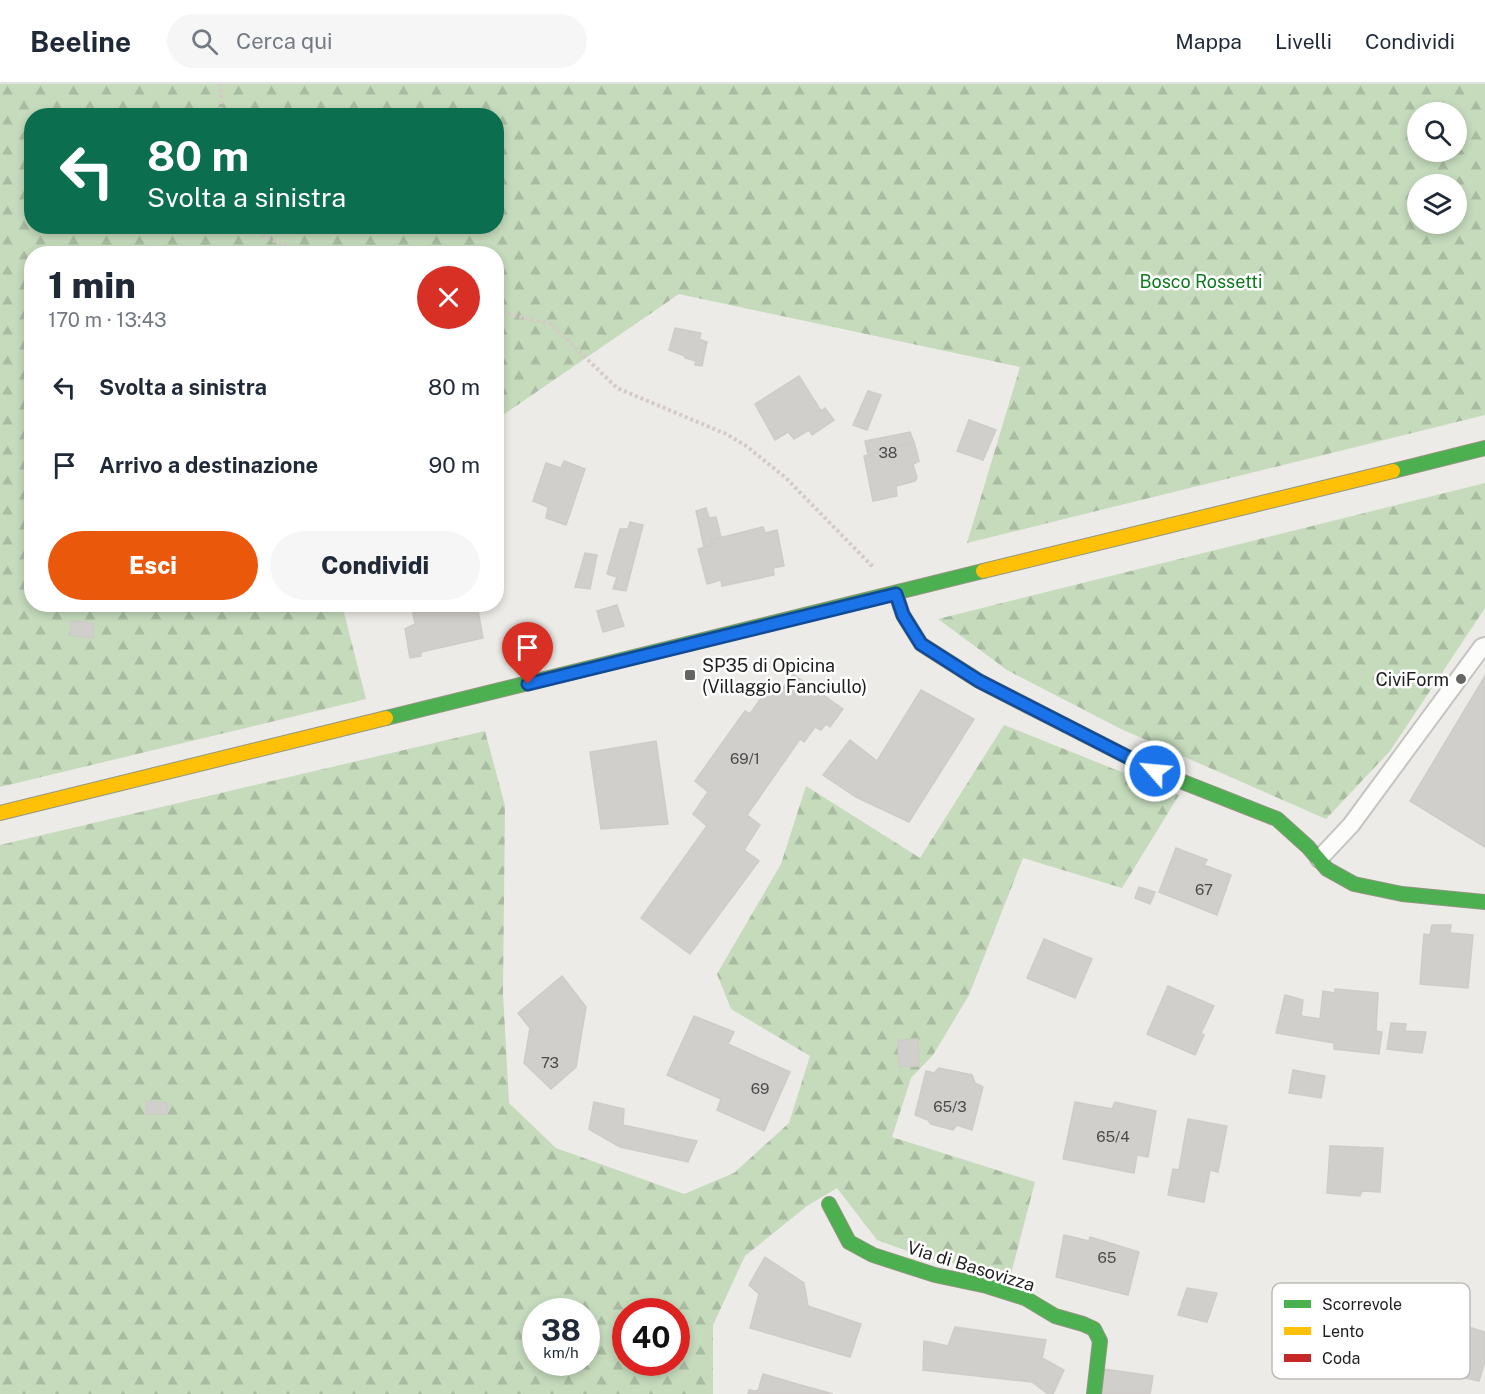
<!DOCTYPE html>
<html lang="it">
<meta charset="utf-8">
<style>
body{margin:0;font-family:"Public Sans",sans-serif;background:#f6f6f7;color:#1f2937;height:100vh;display:flex;flex-direction:column;font-size:22px;white-space:nowrap}
*{box-sizing:border-box;margin:0}
p{font-size:20px;color:#747a83}
.icon{flex:none;width:33px;height:33px;fill:none;stroke:currentColor;stroke-width:2;stroke-linecap:round;stroke-linejoin:round}
.map{position:relative;flex:1;overflow:hidden}
.sheet{position:absolute;left:24px;top:162px;width:480px;height:366px;display:flex;flex-direction:column;background:#fff;border-radius:24px;box-shadow:0 3px 9px #0003}
.sheet>*{flex:none}
.top-card{position:absolute;left:24px;top:24px;width:480px;height:126px;border-radius:24px;box-shadow:0 3px 9px #0003;background:#0b6e4f;color:#fff;overflow:hidden}
.tools{position:absolute;left:1407px;top:18px;display:grid;gap:12px}
.tools a{display:grid;place-items:center;width:60px;height:60px;border-radius:50%;background:#fff;box-shadow:0 3px 9px #0003;font-size:30px}
.speed{position:absolute;left:522px;top:1214px;display:flex;gap:12px;font-size:30px;font-weight:700;text-align:center}
.speed>*{display:grid;place-content:center;width:78px;height:78px;border-radius:50%;background:#fff;box-shadow:0 3px 9px #0003;line-height:1}
.speed small{font-size:15px;font-weight:400}
.speed .limit{border:9px solid #d22;background:#fff;color:#111}
.pin{position:absolute;display:grid;place-items:center;width:51px;height:51px;color:#fff;margin:-62px -26px;border-radius:50% 50% 50% 0;rotate:-45deg;box-shadow:0 0 6px #0007}
.pin .icon{rotate:45deg}
.me{position:absolute;width:66px;margin:-33px;rotate:297deg;stroke-linejoin:round;filter:drop-shadow(0 0 4px #0008)}
.turn{display:flex;align-items:center;gap:21px;height:126px;padding:0 24px;font-size:27px}
.turn .icon{width:78px;height:78px;stroke-width:2.5}
.turn b{display:block;font-size:42px;line-height:51px}
.round{display:grid;place-items:center;flex:none;width:63px;height:63px;border-radius:32px;background:#f6f6f7}
.summary{display:flex;align-items:center;justify-content:space-between;height:102px;padding:0 24px}
h1{font-size:36px;font-weight:800;line-height:45px}
.action{display:flex;gap:12px;margin-top:auto;padding:12px 24px}
.action a{flex:1;height:69px;border-radius:36px;background:#ea580c;color:#fff;font-size:24px;font-weight:800;line-height:69px;text-align:center}
.action a+a{background:#f6f6f7;color:#1f2937}
ul{padding:0;list-style:none}
li{display:flex;align-items:center;gap:18px;height:78px;padding:0 24px}
li div{flex:1}
li b{display:block;font-size:22px}
li em{font-style:normal}
header{display:flex;align-items:center;gap:36px;box-sizing:border-box;height:84px;padding:0 30px;background:#fff;border-bottom:2px solid #e0e1e3}
header strong{font-size:28px}
nav{display:flex;gap:33px;margin-inline-start:auto;font-size:21px}
.search{width:420px;height:54px;background:#f6f6f7;display:flex;align-items:center;gap:15px;box-sizing:border-box;padding:0 21px;border-radius:33px;color:#747a83;font-size:22px}
.map>svg:first-child{display:block}
</style>
<header>
<strong>Beeline</strong>
<div class="search"><svg class="icon" aria-label="search" viewBox="0 0 24 24"><circle cx="10" cy="10" r="6"/><path d="M15 15l6 6"/></svg>Cerca qui</div>
<nav><a>Mappa</a><a>Livelli</a><a>Condividi</a></nav>
</header>
<div class="map">
<svg width="1485" height="1310" viewBox="0 0 1485 1310">
<defs>
<pattern id="forest-firs" width="22" height="20" patternUnits="userSpaceOnUse" patternTransform="scale(1.5)"><rect width="22" height="20" fill="#c5dbbc"/><path d="M5 1l3.5 6h-7zM16 11l3.5 6h-7z" fill="#a9bca1"/></pattern>
</defs>
<rect width="100%" height="100%" fill="#ecebe7"/>
<g fill="url(#forest-firs)" fill-rule="evenodd">
<path d="M0,0H1485V331L967,459L1020,283L679,210L497,335L496,170H32V520L342,521L366,615L0,703ZM1418,28H1456V68H1418ZM32,32H496V142H32ZM1418,100H1456V140H1418Z"/>
<polygon points="1485,399 1485,524 1390,667 1326,735 1121,645 1007,586 938,535"/>
<path d="M1004,641L1179,711L1122,804L1023,774L969,911L933,971L911,994L892,1053L1035,1098L1011,1190L927,1174L877,1156L837,1104L807,1122L745,1172L713,1241V1310H0V761L485,647L505,722L503,909L509,1019L556,1064L684,1110L734,1089L789,1039L810,972L731,925L717,890L781,780L806,702L920,774ZM536,1227H586V1278H536ZM626,1227H676V1278H626Z"/>
</g>
<g fill="#d0cfcc" stroke="#cfccc8" stroke-width="1.5">
<polygon points="675,244 701,249 699,255 707,258 702,282 695,281 696,277 685,274 685,272 669,266"/>
<polygon points="799,292 821,327 825,324 834,336 812,351 809,346 794,355 788,348 775,356 755,320"/>
<polygon points="868,307 881,311 867,346 853,341"/>
<polygon points="969,336 996,346 983,376 957,367"/>
<polygon points="910,348 914,358 868,371 865,357"/>
<polygon points="914,358 919,377 913,380 917,394 915,397 896,402 897,412 873,417 864,372"/>
<polygon points="564,377 585,385 566,441 546,434 548,423 533,417 546,379 561,384"/>
<polygon points="706,424 709,434 716,433 721,453 711,456 713,461 704,463 696,427"/>
<polygon points="630,438 643,441 626,507 613,505 617,493 607,490 620,445 628,445"/>
<polygon points="763,443 765,449 777,446 784,482 773,484 774,491 722,502 721,496 707,500 698,465 713,461 711,456"/>
<polygon points="585,469 597,471 590,505 575,503"/>
<polygon points="411,520 477,520 483,554 421,568 421,572 410,574 405,545 415,540"/>
<polygon points="617,521 624,542 603,548 597,527"/>
<polygon points="72,537 94,540 93,554 70,551"/>
<polygon points="793,590 843,625 830,643 826,640 821,646 815,643 804,658 800,655 747,731 760,741 744,766 759,777 690,870 641,834 707,742 693,730 708,708 695,697 745,627 750,630 766,607 777,612"/>
<polygon points="1485,592 1485,763 1410,717"/>
<polygon points="921,606 974,635 909,738 856,713 823,691 850,656 877,677"/>
<polygon points="656,657 668,740 601,745 590,668"/>
<polygon points="1176,764 1207,776 1204,781 1231,791 1217,831 1159,808"/>
<polygon points="1139,803 1155,808 1150,820 1135,814"/>
<polygon points="1432,841 1451,841 1450,849 1473,851 1468,904 1420,900 1424,850 1430,851"/>
<polygon points="1044,855 1092,875 1075,914 1027,894"/>
<polygon points="562,892 586,923 576,983 551,1005 524,979 530,944 518,929"/>
<polygon points="1168,902 1214,922 1201,949 1204,951 1195,971 1147,950"/>
<polygon points="1335,905 1378,909 1376,947 1382,948 1379,970 1334,965 1334,959 1276,949 1285,911 1303,916 1301,932 1320,935 1323,907 1335,909"/>
<polygon points="694,932 734,948 728,960 790,988 764,1047 717,1026 721,1015 667,991"/>
<polygon points="1391,939 1406,940 1405,947 1426,948 1422,969 1387,965"/>
<polygon points="918,955 919,982 899,983 898,956"/>
<polygon points="939,984 972,991 975,999 983,1003 972,1046 957,1041 953,1046 931,1040 928,1036 915,1031 926,987 934,989"/>
<polygon points="1293,986 1325,992 1321,1014 1289,1009"/>
<polygon points="147,1017 168,1019 167,1030 145,1030"/>
<polygon points="594,1018 624,1025 623,1041 697,1057 688,1078 620,1063 589,1045"/>
<polygon points="1075,1018 1112,1025 1115,1018 1156,1027 1148,1073 1137,1071 1134,1089 1063,1075"/>
<polygon points="1188,1035 1227,1042 1218,1088 1210,1086 1204,1118 1168,1111 1173,1085 1179,1086"/>
<polygon points="1330,1062 1383,1064 1380,1108 1362,1107 1360,1112 1327,1109"/>
<polygon points="1064,1151 1089,1157 1090,1153 1139,1168 1128,1211 1056,1193"/>
<polygon points="765,1173 804,1199 808,1222 861,1240 850,1273 750,1244 759,1210 749,1201"/>
<polygon points="1187,1204 1217,1209 1207,1238 1178,1231"/>
<polygon points="1442,1234 1465,1239 1465,1242 1485,1248 1485,1277 1479,1297 1429,1285"/>
<polygon points="955,1243 1046,1256 1042,1274 1064,1286 1053,1310 1048,1310 1032,1298 923,1286 924,1257 948,1262"/>
<polygon points="1103,1285 1153,1292 1150,1310 1100,1310"/>
<polygon points="763,1290 790,1298 833,1310 748,1310 749,1306 758,1307"/>
</g>
<g fill="none" stroke-linecap="round" stroke-linejoin="round">
<g stroke="#c5c4c3" stroke-width="20">
<polyline id="lane" points="1319,775 1351,741 1482,563 1485,562"/>
</g>
<g stroke="#92967f" stroke-width="16">
<g id="fast">
<polyline points="1393,387 1485,364"/>
<polyline points="386,634 983,487"/>
<polyline points="1065,641 1155,687 1277,735 1308,763 1327,785 1354,800 1402,810 1485,818"/>
<polyline points="829,1120 849,1158 873,1171 935,1191 987,1202 1025,1214 1055,1232 1083,1240 1094,1245 1100,1257 1094,1310"/>
</g>
</g>
<g stroke="#92967f" stroke-width="16">
<g id="slow">
<polyline points="983,487 1393,387"/>
<polyline points="0,729 386,634"/>
</g>
</g>
<g stroke="#92967f" stroke-width="16">
<polyline id="jam" points="896,510 903,531 921,560 979,597 1065,641"/>
</g>
<g stroke="#d6cac7" stroke-width="4" stroke-dasharray="3 3" stroke-linecap="butt">
<polyline points="220,32 221,19 221,0"/>
<polyline points="254,142 265,153 306,170"/>
<polyline points="496,227 551,240 617,304 726,350 745,361 786,394 874,484"/>
</g>
<use href="#lane" stroke="#fcfcfb" stroke-width="16"/>
<use href="#fast" stroke="#4caf50" stroke-width="14"/>
<use href="#slow" stroke="#ffc107" stroke-width="14"/>
<use href="#jam" stroke="#c62828" stroke-width="14"/>
</g>
<g fill="none" stroke-linecap="round" stroke-linejoin="round">
<g stroke="#114b97" stroke-width="15">
<polyline id="route" points="528,600 896,510 903,531 921,560 979,597 1155,687"/>
</g>
<use href="#route" stroke="#1a73e8" stroke-width="10"/>
</g>
<g fill="#666664" stroke="#fff" stroke-width="2">
<rect x="684" y="585" width="12" height="12" rx="3"/>
<circle cx="1461" cy="595" r="6"/>
</g>
<g text-anchor="middle" dominant-baseline="central" stroke-width="5" stroke-linejoin="round" paint-order="stroke">
<g font-size="15" fill="#4a4a4a">
<text x="888" y="368">38</text>
<text x="745" y="674">69/1</text>
<text x="1204" y="805">67</text>
<text x="550" y="978">73</text>
<text x="760" y="1004">69</text>
<text x="950" y="1022">65/3</text>
<text x="1113" y="1052">65/4</text>
<text x="1107" y="1173">65</text>
</g>
<g font-size="18" fill="#0c7b1e" stroke="#fff">
<text x="1201" y="197">Bosco Rossetti</text>
</g>
<g font-size="18" fill="#1e1e1e" stroke="#fff" text-anchor="start">
<text x="702" y="581">SP35 di Opicina<tspan x="702" dy="21">(Villaggio Fanciullo)</tspan></text>
<text x="1449" y="595" text-anchor="end">CiviForm</text>
</g>
<g font-size="18" fill="#1e1e1e" stroke="#fff">
<text transform="translate(971 1182) rotate(17)">Via di Basovizza</text>
</g>
</g>
<rect x="1272" y="1199" width="198" height="96" rx="9" fill="#fff" stroke="#bcbcbc" stroke-width="1.5"/>
<rect x="1284" y="1216" width="27" height="8" fill="#4caf50"/>
<rect x="1284" y="1243" width="27" height="8" fill="#ffc107"/>
<rect x="1284" y="1270" width="27" height="8" fill="#c62828"/>
<g font-size="16" fill="#1e1e1e">
<text x="1322" y="1226">Scorrevole</text>
<text x="1322" y="1253">Lento</text>
<text x="1322" y="1280">Coda</text>
</g>
</svg>
<div class="tools">
<a><svg class="icon" aria-label="search" viewBox="0 0 24 24"><circle cx="10" cy="10" r="6"/><path d="M15 15l6 6"/></svg></a>
<a><svg class="icon" aria-label="layers" viewBox="0 0 24 24"><path d="M12 4l9 5-9 5-9-5zM3 14l9 5 9-5"/></svg></a>
</div>
<div class="speed"><div>38<small>km/h</small></div><div class="limit">40</div></div>
<div class="pin" style="left:528px;top:600px;background:#d93025"><svg class="icon" aria-label="arrive" viewBox="0 0 24 24"><path d="M6 21V4h12l-3 4 3 4H6"/></svg></div>
<svg class="me" style="left:1155px;top:687px" viewBox="-20 -20 40 40"><circle r="17" fill="#1a73e8" stroke="#fff" stroke-width="3"/><path d="M0-11L8 9 0 5-8 9z" fill="#fff"/></svg>
<div class="top-card">
<div class="turn"><svg class="icon" aria-label="left" viewBox="0 0 24 24"><path d="M17 20v-9H6M10 6l-5 5 5 5"/></svg><div><b>80 m</b>Svolta a sinistra</div></div>
</div>
<section class="sheet">
<div class="summary"><div><h1>1 min</h1><p>170 m · 13:43</p></div><a class="round" style="background:#d93025;color:#fff"><svg class="icon" aria-label="close" viewBox="0 0 24 24"><path d="M6 6l12 12M18 6L6 18"/></svg></a></div>
<ul>
<li><svg class="icon" aria-label="left" viewBox="0 0 24 24"><path d="M17 20v-9H6M10 6l-5 5 5 5"/></svg><div><b>Svolta a sinistra</b></div><em>80 m</em></li>
<li><svg class="icon" aria-label="arrive" viewBox="0 0 24 24"><path d="M6 21V4h12l-3 4 3 4H6"/></svg><div><b>Arrivo a destinazione</b></div><em>90 m</em></li>
</ul>
<div class="action"><a>Esci</a><a>Condividi</a></div>
</section>
</div>
